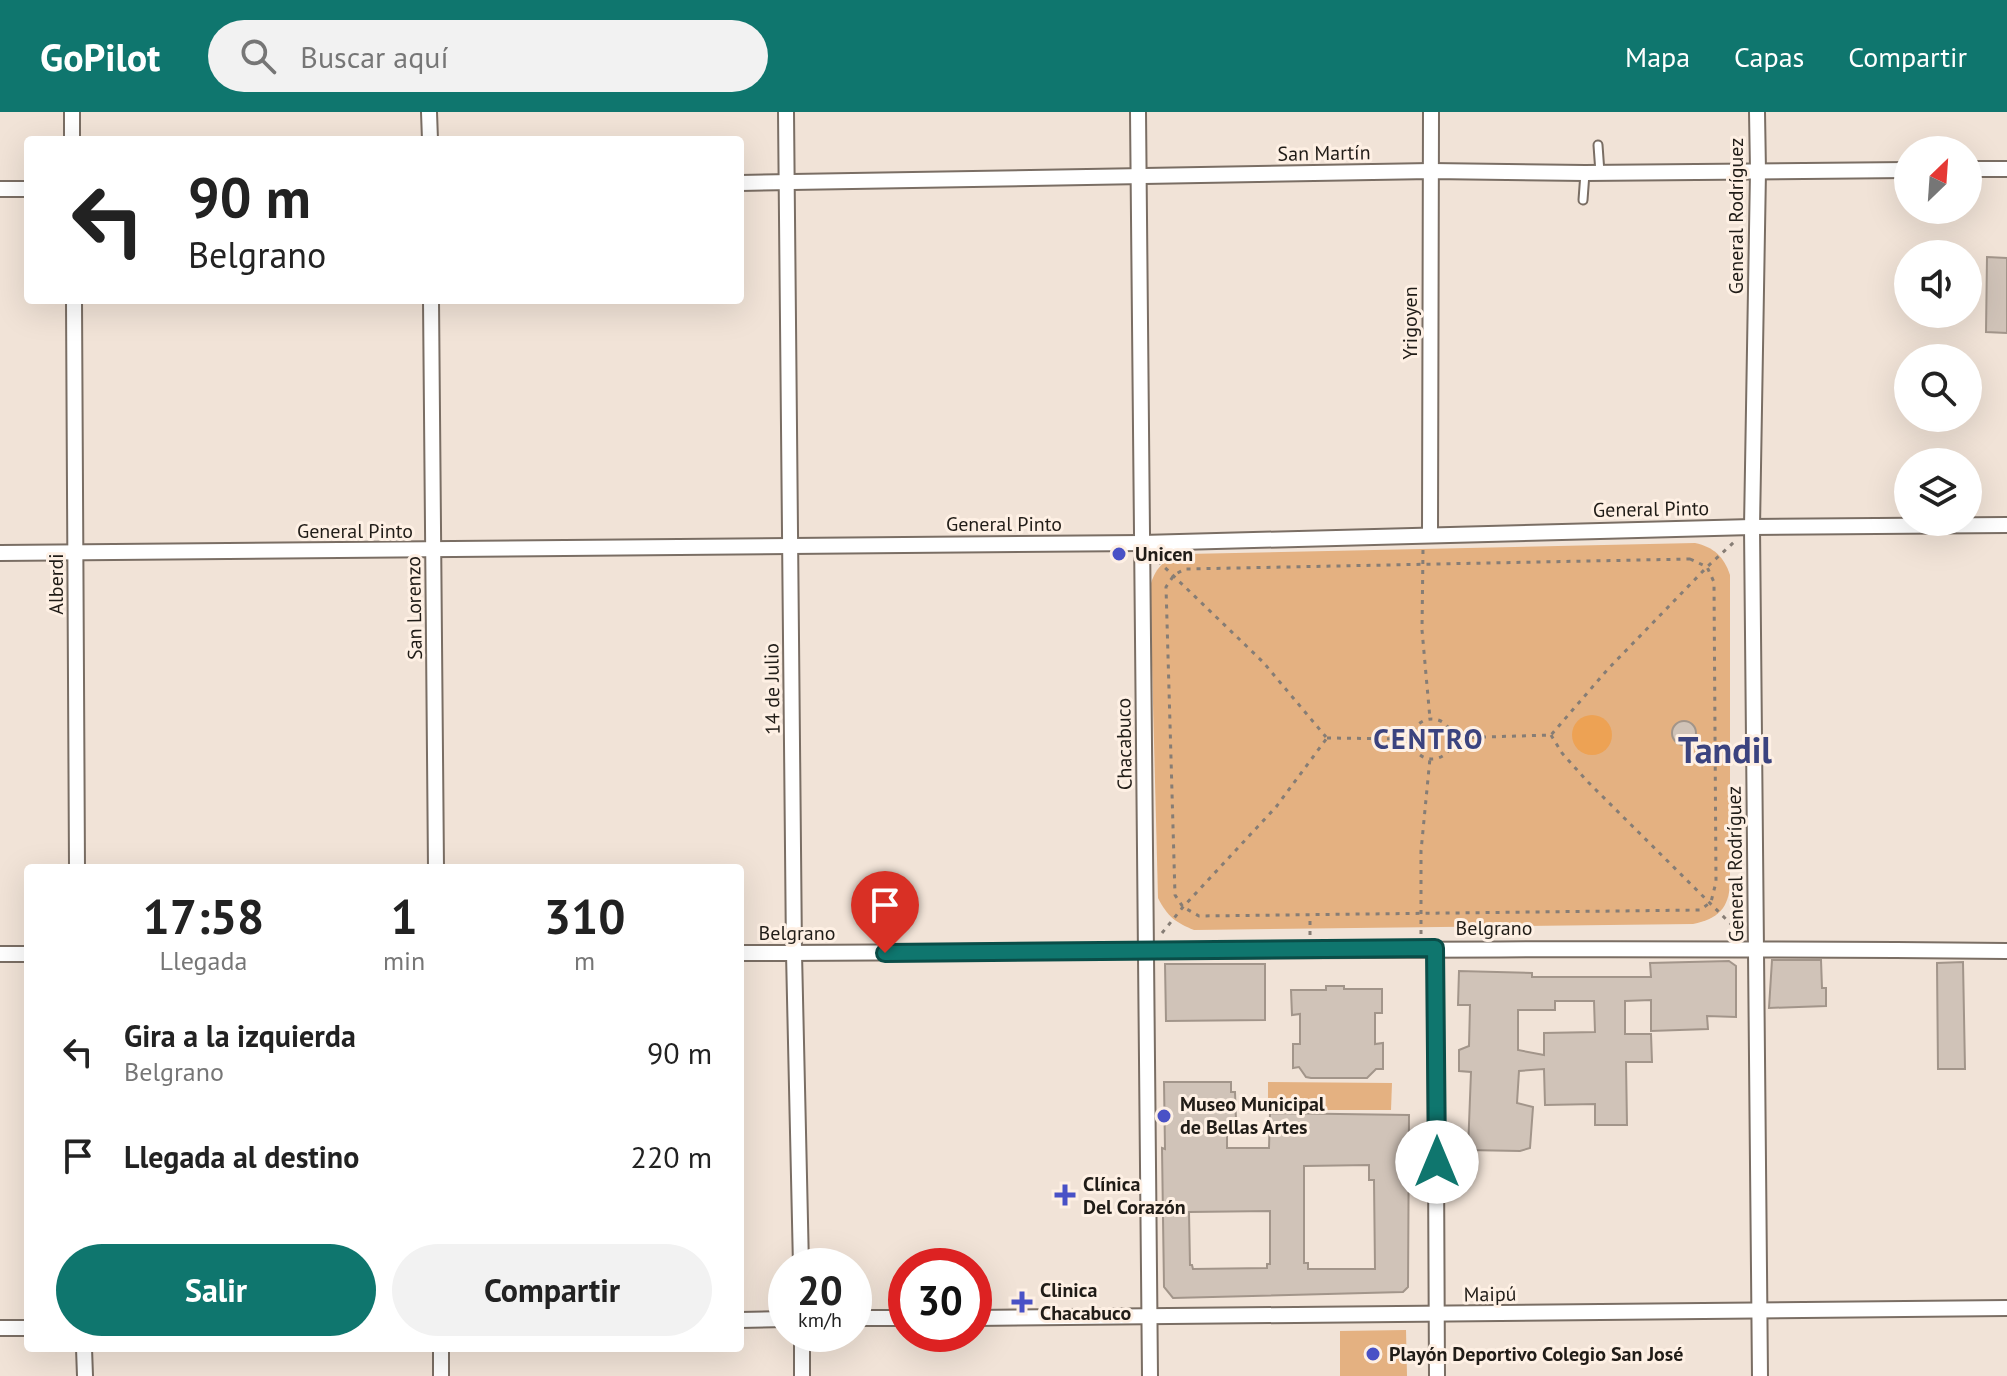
<!DOCTYPE html>
<html lang="es">
<meta charset="utf-8">
<style>
body{margin:0;font-family:"PT Sans",sans-serif;background:#f2f2f2;color:#222;height:100vh;display:flex;flex-direction:column;font-size:30px;white-space:nowrap}
*{box-sizing:border-box;margin:0}
p{font-size:26px;color:#767676}
.icon{flex:none;width:44px;height:44px;fill:none;stroke:currentColor;stroke-width:2;stroke-linecap:round;stroke-linejoin:round}
.map{position:relative;flex:1;overflow:hidden}
.sheet{position:absolute;left:24px;top:752px;width:720px;height:488px;display:flex;flex-direction:column;background:#fff;border-radius:8px;box-shadow:0 8px 32px #0002}
.sheet>*{flex:none}
.banner{position:absolute;left:24px;top:24px;width:720px;height:168px;border-radius:8px;box-shadow:0 8px 32px #0002;background:#fff;color:#222;overflow:hidden}
.needle{width:52px;rotate:25deg}
.tools{position:absolute;left:1894px;top:24px;display:grid;gap:16px}
.tools a{display:grid;place-items:center;width:88px;height:88px;border-radius:50%;background:#fff;box-shadow:0 8px 32px #0002;font-size:40px}
.speed{position:absolute;left:768px;top:1136px;display:flex;gap:16px;font-size:40px;font-weight:700;text-align:center}
.speed>*{display:grid;place-content:center;width:104px;height:104px;border-radius:50%;background:#fff;box-shadow:0 8px 32px #0002;line-height:1}
.speed small{font-size:20px;font-weight:400}
.speed .limit{border:12px solid #d22;background:#fff;color:#111}
.pin{position:absolute;display:grid;place-items:center;width:68px;height:68px;color:#fff;margin:-82px -34px;border-radius:50% 50% 50% 0;rotate:-45deg;box-shadow:0 0 8px #0007}
.pin .icon{rotate:45deg}
.me{position:absolute;width:88px;margin:-44px;rotate:0deg;stroke-linejoin:round;filter:drop-shadow(0 0 6px #0008)}
.turn{display:flex;align-items:center;gap:28px;height:168px;padding:0 32px;font-size:36px}
.turn .icon{width:104px;height:104px;stroke-width:2.5}
.turn b{display:block;font-size:56px;line-height:68px}
.eta{display:flex;justify-content:space-evenly;align-items:center;height:136px;text-align:center}
.eta b{font-size:48px;font-weight:700;line-height:56px}
.button{display:flex;gap:16px;margin-top:auto;padding:16px 32px}
.button a{flex:1;height:92px;border-radius:48px;background:#0f766e;color:#fff;font-size:32px;font-weight:700;line-height:92px;text-align:center}
.button a+a{background:#f2f2f2;color:#222}
ul{padding:0;list-style:none}
li{display:flex;align-items:center;gap:24px;height:104px;padding:0 32px}
li div{flex:1}
li b{display:block;font-size:30px}
li em{font-style:normal}
header{display:flex;align-items:center;gap:48px;box-sizing:border-box;height:112px;padding:0 40px;background:#0f766e;color:#fff}
header strong{font-size:38px}
nav{display:flex;gap:44px;margin-inline-start:auto;font-size:28px}
.search{width:560px;height:72px;background:#f2f2f2;display:flex;align-items:center;gap:20px;box-sizing:border-box;padding:0 28px;border-radius:44px;color:#767676;font-size:30px}
.map>svg:first-child{display:block}
</style>
<header>
<strong>GoPilot</strong>
<div class="search"><svg class="icon" aria-label="search" viewBox="0 0 24 24"><circle cx="10" cy="10" r="6"/><path d="M15 15l6 6"/></svg>Buscar aquí</div>
<nav><a>Mapa</a><a>Capas</a><a>Compartir</a></nav>
</header>
<div class="map">
<svg width="2007" height="1264" viewBox="0 0 2007 1264">
<rect width="100%" height="100%" fill="#f1e3d7"/>
<g fill="#e4b181">
<path d="M1695,431C1714,435 1724,445 1730,463V771C1729,796 1718,807 1693,812L1194,818C1176,811 1167,804 1158,786L1150,474C1156,454 1166,445 1186,442Z"/>
<polygon points="1268,970 1392,971 1391,998 1268,998"/>
<polygon points="1406,1218 1407,1264 1340,1264 1340,1219"/>
</g>
<circle fill="#eda254" cx="1592" cy="623" r="20"/>
<g fill="#d0c3b8" stroke="#a2958a" stroke-width="2" fill-rule="evenodd">
<polygon points="1987,145 2007,146 2007,221 1986,220"/>
<circle cx="1684" cy="621" r="12"/>
<polygon points="1772,848 1821,848 1822,876 1826,876 1826,894 1769,896"/>
<path d="M1729,849L1736,854V905L1707,904L1708,917L1651,919V888L1625,889V922H1651L1652,950H1626L1627,1013H1595V992L1545,993L1544,957L1519,959L1517,991L1533,995L1530,1036L1520,1039L1468,1038L1471,960L1459,959V938L1469,934L1470,893H1458L1459,859L1532,861V865H1651L1650,851ZM1555,889H1594L1595,920L1544,921V943L1518,938V898H1555Z"/>
<polygon points="1963,850 1965,957 1938,957 1937,851"/>
<polygon points="1165,852 1265,852 1265,908 1166,909"/>
<polygon points="1326,874 1344,874 1344,877 1382,877 1382,901 1375,901 1375,932 1383,931 1383,957 1376,957 1367,966 1311,966 1306,965 1299,955 1293,956 1293,932 1300,932 1300,902 1292,903 1291,878 1326,878"/>
<path d="M1164,970H1231V980H1235L1236,1008L1227,1009V1036H1269L1270,1001L1409,1003L1408,1175L1403,1180L1173,1186L1164,1175L1162,1036L1165,1037ZM1369,1053V1068H1374L1375,1157H1308V1151H1304V1054ZM1270,1099V1152H1267V1156L1193,1157L1192,1153H1190L1189,1100Z"/>
</g>
<g fill="none" stroke-linecap="round" stroke-linejoin="round">
<g stroke="#7a6e64" stroke-width="11">
<g id="lane">
<polyline points="1598,33 1600,61"/>
<polyline points="1583,88 1585,61"/>
</g>
</g>
<g stroke="#7a6e64" stroke-width="18">
<g id="street">
<polyline points="72,0 72,28"/>
<polyline points="429,0 430,28"/>
<polyline points="786,0 794,841 801,1154"/>
<polyline points="1138,0 1150,1264"/>
<polyline points="1757,0 1758,59 1752,415 1760,1264"/>
<polyline points="1968,57 2007,57"/>
<polyline points="740,71 1431,59 1585,61 1908,58"/>
<polyline points="0,77 28,77"/>
<polyline points="74,188 77,756"/>
<polyline points="431,188 436,756"/>
<polyline points="1430,422 1431,0"/>
<polyline points="0,441 1142,431 1752,415 2007,413"/>
<polyline points="1435,836 1437,1264"/>
<path d="M740,841C1162,839 1585,835 2007,839"/>
<polyline points="0,842 28,842"/>
<polyline points="854,1206 906,1206"/>
<polyline points="974,1206 2007,1196"/>
<polyline points="740,1208 786,1207"/>
<polyline points="0,1216 28,1216"/>
<polyline points="84,1236 85,1264"/>
<polyline points="441,1236 441,1264"/>
<polyline points="802,1264 802,1222"/>
</g>
</g>
<g stroke="#867d75" stroke-width="3" stroke-dasharray="4 6" stroke-linecap="butt">
<polyline points="1423,438 1422,518 1430,607"/>
<polygon points="1690,447 1707,455 1714,470 1716,770 1711,790 1700,798 1199,804 1183,795 1175,783 1166,475 1174,463 1185,457"/>
<polyline points="1158,449 1263,550 1326,625"/>
<circle cx="1432" cy="627" r="20"/>
<polyline points="1551,623 1562,641 1586,668 1741,822"/>
<polyline points="1327,626 1411,627"/>
<polyline points="1452,626 1551,623 1608,557 1707,455 1734,430"/>
<polyline points="1162,821 1183,795 1276,695 1327,626"/>
<polyline points="1421,822 1421,739 1430,646"/>
<polyline points="1310,823 1310,803"/>
</g>
<use href="#lane" stroke="#fff" stroke-width="7"/>
<use href="#street" stroke="#fff" stroke-width="14"/>
</g>
<g fill="none" stroke-linecap="round" stroke-linejoin="round">
<g stroke="#0a4d48" stroke-width="20">
<polyline id="route" points="885,841 1435,836 1437,1050"/>
</g>
<use href="#route" stroke="#0f766e" stroke-width="14"/>
</g>
<g fill="#4951c6" stroke="#fef0e4" stroke-width="3">
<circle cx="1119" cy="442" r="8"/>
<circle cx="1164" cy="1004" r="8"/>
<path d="M1061 1071h8v8h8v8h-8v8h-8v-8h-8v-8h8z"/>
<path d="M1018 1178h8v8h8v8h-8v8h-8v-8h-8v-8h8z"/>
<circle cx="1373" cy="1242" r="8"/>
</g>
<g text-anchor="middle" dominant-baseline="central" stroke-width="6" stroke-linejoin="round" paint-order="stroke">
<g font-size="20" fill="#201c17" stroke="#fef0e4">
<text transform="translate(1324 41) rotate(-1)">San Martín</text>
<text transform="translate(1736 104) rotate(-90)">General Rodríguez</text>
<text transform="translate(1410 211) rotate(-90)">Yrigoyen</text>
<text transform="translate(1651 397) rotate(-1)">General Pinto</text>
<text x="1004" y="412">General Pinto</text>
<text x="355" y="419">General Pinto</text>
<text transform="translate(56 472) rotate(-90)">Alberdi</text>
<text transform="translate(414 496) rotate(-91)">San Lorenzo</text>
<text transform="translate(772 577) rotate(-91)">14 de Julio</text>
<text transform="translate(1124 632) rotate(-91)">Chacabuco</text>
<text transform="translate(1735 752) rotate(-91)">General Rodríguez</text>
<text x="1494" y="816">Belgrano</text>
<text x="797" y="821">Belgrano</text>
<text transform="translate(1490 1182) rotate(-1)">Maipú</text>
</g>
<g font-size="20" font-weight="bold" fill="#201c17" stroke="#fef0e4" text-anchor="start">
<text x="1135" y="442">Unicen</text>
<text x="1180" y="992">Museo Municipal<tspan x="1180" dy="23">de Bellas Artes</tspan></text>
<text x="1083" y="1072">Clínica<tspan x="1083" dy="23">Del Corazón</tspan></text>
<text x="1040" y="1178">Clinica<tspan x="1040" dy="23">Chacabuco</tspan></text>
<text x="1389" y="1242">Playón Deportivo Colegio San José</text>
</g>
<g font-size="28" font-weight="bold" letter-spacing="2" fill="#3b437f" stroke="#fef0e4">
<text x="1429" y="626">CENTRO</text>
</g>
<g font-size="36" font-weight="bold" fill="#3b437f" stroke="#fef0e4">
<text x="1725" y="637">Tandil</text>
</g>
</g>
</svg>
<div class="tools">
<a><svg class="needle" viewBox="-14 -14 28 28"><path d="M0-13l5 13h-10z" fill="#e53935"/><path d="M0 13l5-13h-10z" fill="#767676"/></svg></a>
<a><svg class="icon" aria-label="sound" viewBox="0 0 24 24"><path d="M4 9h4l5-4v14l-5-4H4zM17 9q2 3 0 6"/></svg></a>
<a><svg class="icon" aria-label="search" viewBox="0 0 24 24"><circle cx="10" cy="10" r="6"/><path d="M15 15l6 6"/></svg></a>
<a><svg class="icon" aria-label="layers" viewBox="0 0 24 24"><path d="M12 4l9 5-9 5-9-5zM3 14l9 5 9-5"/></svg></a>
</div>
<div class="speed"><div>20<small>km/h</small></div><div class="limit">30</div></div>
<div class="pin" style="left:885px;top:841px;background:#d93025"><svg class="icon" aria-label="arrive" viewBox="0 0 24 24"><path d="M6 21V4h12l-3 4 3 4H6"/></svg></div>
<svg class="me" style="left:1437px;top:1050px" viewBox="-20 -20 40 40"><circle r="19" fill="#fff"/><path d="M0-13L10 11 0 6-10 11z" fill="#0f766e"/></svg>
<div class="banner">
<div class="turn"><svg class="icon" aria-label="left" viewBox="0 0 24 24"><path d="M17 20v-9H6M10 6l-5 5 5 5"/></svg><div><b>90 m</b>Belgrano</div></div>
</div>
<section class="sheet">
<div class="eta">
<div><b>17:58</b><p>Llegada</p></div>
<div><b>1</b><p>min</p></div>
<div><b>310</b><p>m</p></div>
</div>
<ul>
<li><svg class="icon" aria-label="left" viewBox="0 0 24 24"><path d="M17 20v-9H6M10 6l-5 5 5 5"/></svg><div><b>Gira a la izquierda</b><p>Belgrano</p></div><em>90 m</em></li>
<li><svg class="icon" aria-label="arrive" viewBox="0 0 24 24"><path d="M6 21V4h12l-3 4 3 4H6"/></svg><div><b>Llegada al destino</b></div><em>220 m</em></li>
</ul>
<div class="button"><a>Salir</a><a>Compartir</a></div>
</section>
</div>
